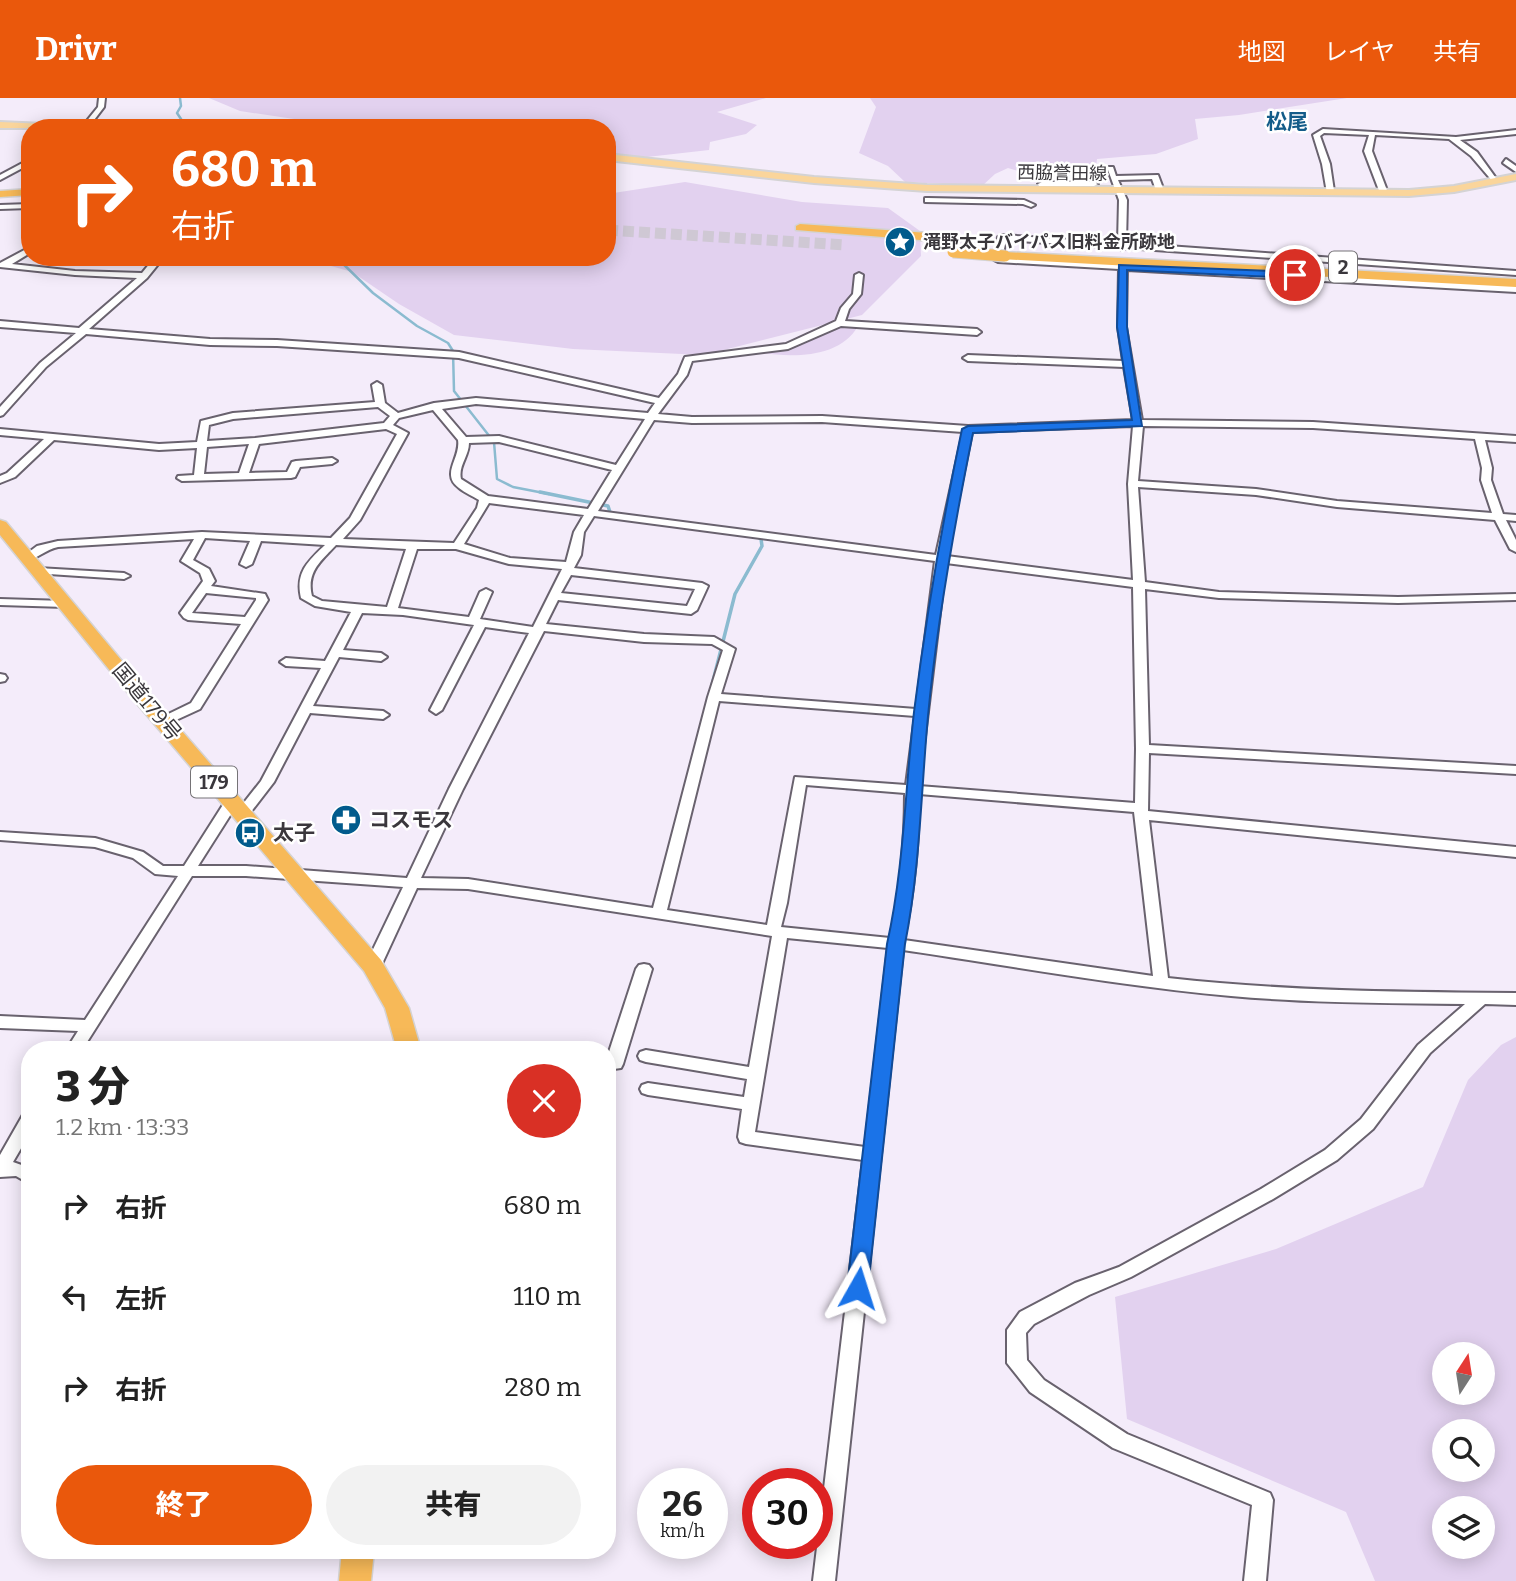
<!DOCTYPE html>
<html lang="ja">
<meta charset="utf-8">
<style>
body{margin:0;font-family:Bitter,"Noto Sans JP",serif;background:#f2f2f2;color:#222;height:100vh;display:flex;flex-direction:column;font-size:26px;white-space:nowrap}
*{box-sizing:border-box;margin:0}
p{font-size:23px;color:#767676}
.icon{flex:none;width:38px;height:38px;fill:none;stroke:currentColor;stroke-width:2;stroke-linecap:round;stroke-linejoin:round}
.map{position:relative;flex:1;overflow:hidden}
.panel{position:absolute;left:21px;top:943px;width:595px;height:518px;display:flex;flex-direction:column;background:#fff;border-radius:28px;box-shadow:0 4px 18px #0003}
.panel>*{flex:none}
.banner{position:absolute;left:21px;top:21px;width:595px;height:147px;border-radius:28px;box-shadow:0 4px 18px #0003;background:#ea580c;color:#fff;overflow:hidden}
.needle{width:46px;rotate:12deg}
.tools{position:absolute;left:1432px;top:1244px;display:grid;gap:14px}
.tools a{display:grid;place-items:center;width:63px;height:63px;border-radius:50%;background:#fff;box-shadow:0 4px 18px #0003;font-size:35px}
.speed{position:absolute;left:637px;top:1370px;display:flex;gap:14px;font-size:35px;font-weight:700;text-align:center}
.speed>*{display:grid;place-content:center;width:91px;height:91px;border-radius:50%;background:#fff;box-shadow:0 4px 18px #0003;line-height:1}
.speed small{font-size:18px;font-weight:400}
.speed .limit{border:10px solid #d22;background:#fff;color:#111}
.pin{position:absolute;display:grid;place-items:center;width:60px;height:60px;color:#fff;margin:-30px;border:4px solid #fff;border-radius:50%;box-shadow:0 2px 7px #0007}
.me{position:absolute;width:77px;margin:-38px;rotate:6deg;stroke-linejoin:round;filter:drop-shadow(0 0 5px #0008)}
.turn{display:flex;align-items:center;gap:24px;height:147px;padding:0 35px;font-size:32px}
.turn .icon{width:91px;height:91px;stroke-width:2.5}
.turn b{display:block;font-size:49px;line-height:60px}
.round{display:grid;place-items:center;flex:none;width:74px;height:74px;border-radius:37px;background:#f2f2f2}
.overview{display:flex;align-items:center;justify-content:space-between;height:119px;padding:0 35px}
h1{font-size:42px;font-weight:800;line-height:52px}
.cta{display:flex;gap:14px;margin-top:auto;padding:14px 35px}
.cta a{flex:1;height:80px;border-radius:42px;background:#ea580c;color:#fff;font-size:28px;font-weight:800;line-height:80px;text-align:center}
.cta a+a{background:#f2f2f2;color:#222}
ul{padding:0;list-style:none}
li{display:flex;align-items:center;gap:21px;height:91px;padding:0 35px}
li div{flex:1}
li b{display:block;font-size:26px}
li em{font-style:normal}
header{display:flex;align-items:center;gap:42px;box-sizing:border-box;height:98px;padding:0 35px;background:#ea580c;color:#fff}
header strong{font-size:33px}
nav{display:flex;gap:38px;margin-inline-start:auto;font-size:24px}
.map>svg:first-child{display:block}
</style>
<header>
<strong>Drivr</strong>
<nav><a>地図</a><a>レイヤ</a><a>共有</a></nav>
</header>
<div class="map">
<svg width="1516" height="1483" viewBox="0 0 1516 1483">
<rect width="100%" height="100%" fill="#f4ecfa"/>
<g fill="#e2d1ef" fill-rule="evenodd">
<polygon points="209,0 766,0 717,14 757,27 746,36 710,44 709,52 647,59 607,55 607,30 475,30 421,23 314,24 240,13"/>
<polygon points="870,0 1347,0 1239,17 1195,21 1198,41 1156,56 1097,61 1096,69 1038,79 1008,70 995,76 982,88 905,84 888,68 859,55 876,9"/>
<polygon points="685,84 802,104 888,110 920,133 921,158 862,217 704,257 573,251 454,237 399,206 352,174 324,166 330,159 607,159 607,96"/>
<path d="M841,226L858,228C840,261 789,260 757,254L802,247Z"/>
<path d="M1516,939V1483H1375L1346,1414L1127,1321L1115,1199L1276,1151L1423,1089L1468,982L1501,947ZM1482,1256V1295H1444V1256ZM1444,1334H1482V1372H1444ZM1482,1410V1449H1444V1410Z"/>
</g>
<g fill="none" stroke-linecap="round" stroke-linejoin="round">
<g stroke="#8bbbd0" stroke-width="2.5">
<polyline points="177,28 181,21 177,15 181,8 180,0"/>
<polyline points="336,159 373,195 417,228 448,245 453,253 454,293 494,344 497,381 513,389 549,396"/>
</g>
<g stroke="#8bbbd0" stroke-width="3.5">
<polyline points="540,394 608,408 611,417"/>
<polyline points="712,587 735,496 762,448 761,441 755,437"/>
</g>
<polyline stroke="#cfc8d4" stroke-width="11" stroke-dasharray="11 5" stroke-linecap="butt" points="607,132 845,147"/>
<g stroke="#69626e" stroke-width="4">
<g id="minor">
<polygon points="99,0 105,0 104,9 88,30 81,30 98,9"/>
<polygon points="1323,31 1456,39 1516,32 1516,36 1460,42 1477,54 1498,83 1494,85 1471,58 1449,41 1375,37 1372,53 1388,95 1384,97 1380,95 1364,53 1369,37 1324,35 1320,38 1330,66 1334,93 1327,95 1322,66 1313,37"/>
<polygon points="30,61 30,66 0,82 0,77"/>
<polygon points="1506,61 1516,68 1516,74 1503,65"/>
<path d="M1107,69H1113L1116,78L1158,77L1164,93L1157,95L1152,81L1118,82L1127,102L1126,145L1516,173V177L1126,150L1122,152L1118,150L1006,142L1002,160L1119,166L1123,165L1127,167L1516,188V194L1127,172L1126,229L1142,322L1313,324L1516,338V344L1485,342L1492,370L1491,382L1503,416L1516,417V423L1506,422L1516,442V454L1510,451L1495,422L1337,409L1256,397L1138,389L1145,484L1219,494L1398,499L1516,496V502L1398,505L1219,500L1145,491L1149,647L1516,668V676L1149,655L1148,713L1516,749V759L1149,722L1168,880C1284,893 1400,894 1516,895V907L1485,906L1430,955L1373,1031L1337,1062L1273,1101L1131,1179L1089,1197L1034,1226L1026,1235L1027,1262L1044,1282L1127,1336L1270,1395L1273,1402L1266,1483H1244L1252,1407L1113,1350L1030,1294L1007,1265V1232L1020,1214L1075,1185L1119,1169L1261,1091L1325,1052L1361,1021L1418,947L1465,906C1387,905 1308,905 1231,898C1121,888 1012,868 903,852L835,1483H813L863,1062L746,1046L740,1044L738,1039L742,1011L648,997L642,995L640,991L642,987L648,985L744,999L747,981L646,964L640,962L638,958L640,954L646,952L749,969L772,838L468,791L417,790L381,868L378,872H368L365,868L403,789L246,778H192L82,952H66L78,933L0,930V918L85,922L178,778L155,776L133,760L95,749L0,742V734L95,740L143,754L163,768H184L226,702L231,701L238,705L198,768H246L407,780L449,691L529,535L485,529L442,612L436,616L430,612L474,527L403,517L362,515L343,552L381,555L387,559L381,563L339,559L313,608L383,613L389,617L383,621L310,615L274,684L247,719H237L235,716L261,683L321,570L286,568L280,564L286,560L325,563L351,514L315,508L301,500C295,475 308,463 325,447L261,443L252,466L246,469L240,466L250,443L205,440L193,462L209,471L215,483L211,488L265,496L268,502L200,611L163,628L157,624L158,621L191,605L241,526L188,522L184,520L180,515L203,483L200,475L181,463L194,441L58,449C45,452 38,460 27,463L21,460L37,448L58,443L202,434L331,440L350,420L397,336L386,331L259,346L249,375L287,374L292,364L296,363L332,360L337,363L332,366L300,369L295,379L291,380L182,383L177,380L178,378L194,377L197,350L159,352L54,342L15,379L0,385V378L7,375L44,341L0,337V331L159,346L197,344L201,323L233,315L375,304L372,287L377,284L382,287L385,305L398,315L434,305L476,300L648,315L655,305L459,260L277,248L210,247L86,236L46,269L3,317L0,318V309L40,265L76,235L0,229V223L79,230L137,180L75,177L0,169V165L30,149V155L12,166L75,173L142,175L155,159H164L147,180L89,231L210,241L277,242L459,254L659,300L678,276L685,259L786,246L836,223L841,210L853,196L855,177L859,175L863,177L861,196L849,211L845,223L977,231L981,234L977,237L841,228L788,251L692,263L687,277L658,316L692,319L822,318L968,328L1133,322L1124,269L968,263L963,260L968,257L1123,263L1118,229L1119,171L998,164L994,162L998,139L1002,137L1118,145L1119,102ZM476,306L645,321L616,367L499,338L466,339L442,311ZM378,309L390,318L384,325L255,340L207,343L209,327L233,321ZM433,312L458,342C461,360 440,376 459,390C465,395 473,398 479,402L477,410L454,445L343,441L360,422L408,335L393,327L399,320ZM654,322L692,325L822,324L963,334L936,457L598,413ZM1133,328L1128,386L1133,482L947,458L972,334ZM1143,328L1313,330L1475,341L1482,370L1481,382L1492,415L1337,403L1256,391L1138,383ZM499,344L612,372L588,411L488,398L461,381C458,368 469,358 469,345ZM249,346L239,375L204,376L207,349ZM489,405L584,417L574,434L566,464L510,460L464,446ZM594,418L935,463L916,611L721,596L735,551L714,539L644,536L546,526L558,502L691,516L697,512L708,488L702,485L574,470L581,457L584,434ZM336,447L406,451L387,509L322,503L312,498C306,474 321,463 336,447ZM417,451H456L509,466L562,471L533,529L480,521L492,494L486,491L480,494L469,519L398,510ZM946,465L1133,489L1136,651L1135,705L919,688ZM571,477L695,491L687,508L561,495ZM206,495L256,500V502L245,519L192,515ZM544,533L644,544L712,546L723,552L708,599L653,810L468,781L421,780L463,691ZM719,603L915,618L906,687L795,679L767,827L667,812ZM806,687L905,695C905,743 900,793 890,840L781,829L787,805ZM919,696L1134,714L1153,878L904,842C914,794 919,745 919,696ZM787,840L888,850L865,1049L755,1034Z"/>
<polygon points="1042,84 1094,84 1098,86 1094,88 1039,88 1038,86"/>
<polygon points="928,100 1024,102 1035,107 1031,109 1023,106 925,104 925,100"/>
<polygon points="30,106 30,110 0,111 0,107"/>
<polygon points="38,470 124,475 130,478 124,481 34,475 34,471"/>
<polygon points="0,501 65,503 71,506 65,509 0,507"/>
<polygon points="0,576 5,577 7,580 5,583 0,584"/>
<polygon points="644,866 649,867 652,871 623,966 621,970 607,972 607,960 636,871 639,867"/>
<polygon points="30,1014 30,1035 13,1064 30,1070 30,1086 16,1078 0,1079 0,1057 24,1015"/>
</g>
</g>
<g stroke="#d4d3d4" stroke-width="4">
<g id="major">
<polygon points="0,24 67,27 72,30 0,30"/>
<polygon points="607,56 814,79 927,87 1409,92 1454,88 1516,76 1516,82 1454,94 1409,98 927,93 814,85 607,62"/>
</g>
</g>
<g stroke="#d4d3d4" stroke-width="3">
<g id="highway">
<polygon points="30,91 30,97 0,99 0,93"/>
<polygon points="800,126 957,137 963,141 957,145 796,132 796,128"/>
<polygon points="1005,154 1516,181 1516,189 1001,161 999,158"/>
<polygon points="0,422 6,424 147,593 381,862 409,910 421,952 397,952 385,910 364,873 133,601 0,437"/>
<polygon points="342,1452 374,1452 371,1483 339,1483"/>
</g>
</g>
<use href="#minor" fill="#fff" fill-rule="evenodd"/>
<use href="#major" fill="#fad59b" fill-rule="evenodd"/>
<use href="#highway" fill="#f7b958" fill-rule="evenodd"/>
<g stroke="#d4d3d4" stroke-width="13" stroke-linecap="butt">
<polyline id="highway-bridge" points="953,154 1005,158"/>
</g>
<use href="#highway-bridge" stroke="#f7b958" stroke-width="11"/>
</g>
<path fill="#1a73e8" stroke="#114b97" stroke-width="2" d="M1119,167L1295,174L1300,177L1295,180L1127,172V229L1142,328L973,335C954,429 937,523 928,618C921,694 920,771 905,846L868,1190L865,1197L858,1199L850,1197L847,1190L887,846C904,770 905,691 914,614C926,518 942,426 962,331L968,328L1132,322L1117,229Z"/>
<defs>
<g id="sight-disc" transform="scale(1.575)"><circle r="9.5" fill="#015b8c" stroke="#fff"/><path d="M0-6L1.8-2.2L6-1.7L2.9 1.2L3.7 5.4L0 3.3L-3.7 5.4L-2.9 1.2L-6-1.7L-1.8-2.2Z" fill="#fff"/></g>
<g id="pharmacy-disc" transform="scale(1.575)"><circle r="9.5" fill="#015b8c" stroke="#fff"/><path d="M-2-6h4v4h4v4h-4v4h-4v-4h-4v-4h4Z" fill="#fff"/></g>
<g id="bus-disc" transform="scale(1.575)"><circle r="9.5" fill="#015b8c" stroke="#fff"/><path d="M-5-6H5V4H4V6H2V4H-2V6H-4V4H-5ZM-3.5-4V0h7V-4ZM-3.5 1.2v1.5H-2V1.2ZM2 1.2v1.5H3.5V1.2Z" fill="#fff"/></g>
</defs>
<g fill-rule="evenodd">
<use href="#sight-disc" x="900" y="144"/>
<use href="#pharmacy-disc" x="346" y="722"/>
<use href="#bus-disc" x="250" y="735"/>
</g>
<g text-anchor="middle" dominant-baseline="central" stroke-width="5" stroke-linejoin="round" paint-order="stroke">
<g font-size="18" fill="#3a373c" stroke="#fff">
<text transform="translate(1062 75) rotate(1)">西脇誉田線</text>
</g>
<g font-size="18" font-weight="bold" fill="#3a373c" stroke="#fff" text-anchor="start">
<text x="923" y="144">滝野太子バイパス旧料金所跡地</text>
</g>
<g fill="#fff" stroke="#757376" stroke-width="2">
<rect x="1329" y="153.5" width="28" height="31" rx="5"/>
<rect x="191" y="668.5" width="46" height="31" rx="5"/>
</g>
<g font-size="19" font-weight="bold" fill="#3a373c">
<text x="1343" y="169">2</text>
<text x="214" y="684">179</text>
</g>
<g font-size="21" font-weight="bold" fill="#135c89" stroke="#fff">
<text x="1287" y="24">松尾</text>
</g>
<g font-size="21" fill="#3a373c" stroke="#fff">
<text transform="translate(147 604) rotate(50)">国道179号</text>
</g>
<g font-size="21" font-weight="bold" fill="#3a373c" stroke="#fff" text-anchor="start">
<text x="369" y="722">コスモス</text>
<text x="273" y="735">太子</text>
</g>
</g>
</svg>
<div class="tools">
<a><svg class="needle" viewBox="-14 -14 28 28"><path d="M0-13l5 13h-10z" fill="#e53935"/><path d="M0 13l5-13h-10z" fill="#767676"/></svg></a>
<a><svg class="icon" aria-label="search" viewBox="0 0 24 24"><circle cx="10" cy="10" r="6"/><path d="M15 15l6 6"/></svg></a>
<a><svg class="icon" aria-label="layers" viewBox="0 0 24 24"><path d="M12 4l9 5-9 5-9-5zM3 14l9 5 9-5"/></svg></a>
</div>
<div class="speed"><div>26<small>km/h</small></div><div class="limit">30</div></div>
<div class="pin" style="left:1295px;top:177px;background:#d93025"><svg class="icon" aria-label="arrive" viewBox="0 0 24 24"><path d="M6 21V4h12l-3 4 3 4H6"/></svg></div>
<svg class="me" style="left:858px;top:1190px" viewBox="-20 -20 40 40"><path d="M0-17L14 15 0 8-14 15z" fill="#1a73e8" stroke="#fff" stroke-width="4"/></svg>
<div class="banner">
<div class="turn"><svg class="icon" aria-label="right" viewBox="0 0 24 24"><path d="M7 20v-9h11M14 6l5 5-5 5"/></svg><div><b>680 m</b>右折</div></div>
</div>
<section class="panel">
<div class="overview"><div><h1>3 分</h1><p>1.2 km · 13:33</p></div><a class="round" style="background:#d93025;color:#fff"><svg class="icon" aria-label="close" viewBox="0 0 24 24"><path d="M6 6l12 12M18 6L6 18"/></svg></a></div>
<ul>
<li><svg class="icon" aria-label="right" viewBox="0 0 24 24"><path d="M7 20v-9h11M14 6l5 5-5 5"/></svg><div><b>右折</b></div><em>680 m</em></li>
<li><svg class="icon" aria-label="left" viewBox="0 0 24 24"><path d="M17 20v-9H6M10 6l-5 5 5 5"/></svg><div><b>左折</b></div><em>110 m</em></li>
<li><svg class="icon" aria-label="right" viewBox="0 0 24 24"><path d="M7 20v-9h11M14 6l5 5-5 5"/></svg><div><b>右折</b></div><em>280 m</em></li>
</ul>
<div class="cta"><a>終了</a><a>共有</a></div>
</section>
</div>
